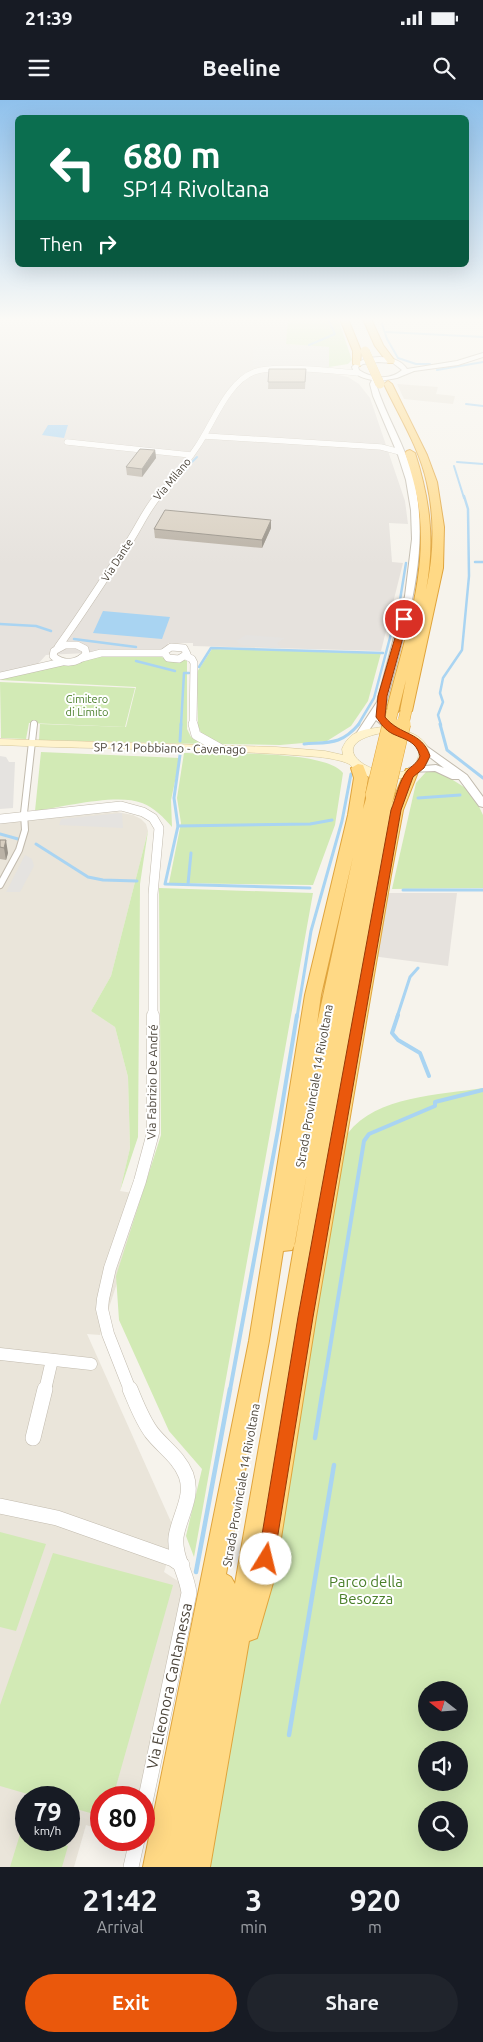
<!DOCTYPE html>
<meta charset="utf-8">
<style>
body{margin:0;font-family:Ubuntu,sans-serif;background:#20242c;color:#f1f3f6;height:100vh;display:flex;flex-direction:column;font-size:19px;white-space:nowrap}
*{box-sizing:border-box;margin:0}
p{font-size:16px;color:#9ea1a6}
.icon{flex:none;width:28px;height:28px;fill:none;stroke:currentColor;stroke-width:2;stroke-linecap:round;stroke-linejoin:round}
.map{position:relative;height:1767px;overflow:hidden}
.panel{display:flex;flex-direction:column;background:#171b24;flex:1}
.panel>*{flex:none}
.banner{position:absolute;left:15px;top:15px;width:454px;height:152px;border-radius:8px;box-shadow:0 5px 20px #0002;background:#0b6e4f;color:#fff;overflow:hidden}
.needle{width:32px;rotate:287deg}
.buttons{position:absolute;left:418px;top:1581px;display:grid;gap:10px}
.buttons a{display:grid;place-items:center;width:50px;height:50px;border-radius:50%;background:#171b24;box-shadow:0 5px 20px #0002;font-size:25px}
.speed{position:absolute;left:15px;top:1686px;display:flex;gap:10px;font-size:25px;font-weight:700;text-align:center}
.speed>*{display:grid;place-content:center;width:65px;height:65px;border-radius:50%;background:#171b24;box-shadow:0 5px 20px #0002;line-height:1}
.speed small{font-size:12px;font-weight:400}
.speed .limit{border:8px solid #d22;background:#fff;color:#111}
.pin{position:absolute;display:grid;place-items:center;width:42px;height:42px;color:#fff;margin:-21px;border:2px solid #fff;border-radius:50%;box-shadow:0 1px 5px #0007}
.me{position:absolute;width:55px;margin:-28px;rotate:9deg;stroke-linejoin:round;filter:drop-shadow(0 0 4px #0008)}
.turn{display:flex;align-items:center;gap:18px;height:105px;padding:0 25px;font-size:22px}
.turn .icon{width:65px;height:65px;stroke-width:2.5}
.turn b{display:block;font-size:35px;line-height:42px}
.then{display:flex;align-items:center;height:48px;padding:0 25px;background:#0003;gap:10px;font-size:19px}
.eta{display:flex;justify-content:space-evenly;align-items:center;height:85px;text-align:center}
.eta b{font-size:30px;font-weight:700;line-height:35px}
.action{display:flex;gap:10px;margin-top:auto;padding:10px 25px}
.action a{flex:1;height:58px;border-radius:30px;background:#ea580c;color:#fff;font-size:20px;font-weight:700;line-height:58px;text-align:center}
.action a+a{background:#20242c;color:#f1f3f6}
.status{display:flex;justify-content:space-between;align-items:center;height:35px;padding:0 25px;background:#171b24;direction:ltr}
.status svg{height:14px;fill:currentColor}
header{display:flex;justify-content:space-between;align-items:center;height:65px;padding:0 25px;background:#171b24;font-size:22px;font-weight:700}
.map>svg:first-child{display:block}
</style>
<div class="status"><b>21:39</b><svg viewBox="0 0 49 12"><path d="M0 12V9h3v3zM5 12V6h3v6zM10 12V3h3v9zM15 12V0h3v12zM26 1h20v11H26zM47 4h2v5h-2z"/></svg></div>
<header><svg class="icon" aria-label="menu" viewBox="0 0 24 24"><path d="M4 6h16M4 12h16M4 18h16"/></svg>Beeline<svg class="icon" aria-label="search" viewBox="0 0 24 24"><circle cx="10" cy="10" r="6"/><path d="M15 15l6 6"/></svg></header>
<div class="map">
<svg width="483" height="1767" viewBox="0 0 483 1767">
<rect width="100%" height="100%" fill="#f6f3ec"/>
<g fill="#eae5da" fill-rule="evenodd">
<polygon points="397,284 438,287 436,294 455,296 453,304 404,299"/>
<path d="M117,712L133,715L141,719L146,724L148,731L111,876L91,911L115,927L128,977L130,1048L120,1091L146,1095L100,1235L87,1234L176,1433L164,1472L184,1485L139,1697L101,1698V1730L86,1725L74,1767H0V723ZM26,1698H69V1740H26Z"/>
</g>
<g fill="#e6e2dd">
<polygon points="0,219 288,219 287,244 329,247 329,273 348,277 359,284 370,298 405,401 408,424 389,423 392,462 403,463 381,551 193,546 193,543 168,543 167,549 46,555 38,564 0,573"/>
<polygon points="385,793 457,793 448,866 372,856"/>
</g>
<g fill="#d2eab5" fill-rule="evenodd">
<polygon points="288,219 338,219 352,260 348,264 329,267 329,247 286,244"/>
<polygon points="212,549 381,553 368,601 351,626 327,641 280,645 220,644 202,635 198,626 197,572"/>
<path d="M157,555C169,562 179,556 187,561V629L191,637L204,644L39,640L40,624L126,627L136,587L0,580V578L97,556Z"/>
<polygon points="0,582 135,588 125,627 29,623 26,639 1,638"/>
<path d="M41,652L180,658L171,700L172,727C163,717 155,708 142,703C117,693 63,707 35,711Z"/>
<path d="M184,653C215,654 325,649 343,673L335,725L313,785L169,783L181,723L177,698Z"/>
<polygon points="426,672 440,672 472,692 483,715 483,788 392,789 416,683"/>
<polygon points="148,731 140,784 138,1037 120,1091 130,1048 128,977 115,927 91,911 111,876"/>
<polygon points="159,788 313,793 194,1457 186,1436 202,1369 169,1331 119,1220 116,1176 161,1035"/>
<path d="M483,988V1767H198L307,1143L348,1033C376,996 440,995 483,988ZM426,1590H459V1622H426ZM426,1650H459V1682H426ZM426,1710H459V1742H426Z"/>
<polygon points="0,1432 46,1444 16,1531 0,1527"/>
<polygon points="53,1453 173,1485 113,1697 101,1698 101,1716 69,1707 69,1698 38,1697 0,1686 0,1605"/>
<polygon points="21,1731 26,1733 26,1740 49,1740 68,1746 62,1767 10,1767"/>
</g>
<g fill="#e5e3e0">
<polygon points="260,245 329,247 329,267 252,266 253,248"/>
<polygon points="246,535 285,538 277,543 281,548 242,545 236,541"/>
<polygon points="0,656 6,657 9,662 15,662 13,708 0,709"/>
<polygon points="122,713 123,728 59,725 61,719"/>
<polygon points="25,755 32,759 34,766 20,792 6,792"/>
</g>
<g fill="#a9d4f2">
<polygon points="48,325 68,325 64,338 42,335"/>
<polygon points="103,511 170,517 162,539 93,533"/>
</g>
<g fill="none" stroke-linecap="round" stroke-linejoin="round">
<g stroke="#a9d4f2" stroke-width="2">
<polyline points="382,224 387,239 398,258 416,264 430,264"/>
<polyline points="386,232 483,237"/>
<polyline points="309,245 335,234 328,219"/>
<polyline points="437,270 483,262"/>
<polyline points="466,304 483,306"/>
<polyline points="457,362 483,364"/>
<polyline points="189,365 197,357"/>
<polyline points="454,366 464,398"/>
<polyline points="186,370 187,368"/>
</g>
<g stroke="#a9d4f2" stroke-width="2.5">
<polyline points="475,462 483,462"/>
<polyline points="0,524 36,526 51,531"/>
<polyline points="74,539 136,547"/>
<polyline points="136,561 175,571"/>
<polyline points="199,567 211,548 383,553"/>
<polyline points="181,625 184,573 189,573"/>
<polyline points="358,625 374,598 400,500 406,463"/>
<polyline points="441,625 438,615 443,602 440,593 443,578 462,550 469,476 468,409 464,396"/>
</g>
<g stroke="#a9d4f2" stroke-width="3">
<polyline points="440,624 447,650 483,678"/>
<polyline points="180,641 181,624"/>
<path d="M304,644C330,642 341,645 359,624"/>
<polyline points="180,655 174,698 178,726 165,784 310,788"/>
<polyline points="418,698 460,695"/>
<polyline points="178,726 310,724 332,720"/>
<polyline points="0,734 18,739"/>
<polyline points="36,744 88,777 103,780 137,781"/>
<polyline points="188,784 191,753"/>
<polyline points="403,790 483,790"/>
<polyline points="297,917 311,831 342,721 351,674"/>
<polyline points="397,917 410,877 418,868"/>
</g>
<g stroke="#a9d4f2" stroke-width="4">
<polyline points="398,915 392,933 398,940 420,953 429,976"/>
<polyline points="230,1290 278,1030 297,915"/>
<polyline points="323,1290 364,1041 369,1034 435,1006 435,1002 483,990"/>
</g>
<g stroke="#a9d4f2" stroke-width="4.5">
<polyline points="315,1338 323,1289"/>
<polyline points="196,1472 230,1289"/>
<polyline points="289,1635 334,1365"/>
</g>
<g stroke="#c2bbae" stroke-width="5.5">
<polyline id="pedestrian-far1" points="34,625 34,623"/>
</g>
<g stroke="#c2bbae" stroke-width="8">
<polyline id="pedestrian" points="0,785 19,750 25,730 24,713 34,624"/>
</g>
<g stroke="#c2bbae" stroke-width="6">
<g id="minor-far4">
<polyline points="204,336 381,347 400,352"/>
<polyline points="67,342 191,355"/>
<path d="M157,398C171,381 185,365 197,347C213,324 227,282 254,272C274,264 334,271 357,273"/>
</g>
</g>
<g stroke="#c2bbae" stroke-width="8">
<g id="minor-far3">
<path d="M65,545H77L85,549L86,554C77,564 63,565 53,556L54,551Z"/>
<path d="M58,547C83,513 105,477 129,442C139,427 146,410 158,396"/>
<polygon points="171,547 184,548 187,554 179,559 168,558 164,552"/>
<polyline points="186,556 192,559 194,563 193,625"/>
<polyline points="82,558 101,553 164,553"/>
<polyline points="0,576 62,562"/>
</g>
</g>
<g stroke="#c2bbae" stroke-width="10">
<g id="minor-far2">
<polyline points="193,624 196,635 221,649"/>
<polyline points="0,719 121,706 143,712 153,718 159,728 153,794 153,917"/>
</g>
</g>
<g stroke="#c2bbae" stroke-width="13">
<g id="minor-far1">
<polyline points="0,1254 91,1264"/>
<polyline points="45,1290 52,1260"/>
<polyline points="130,1290 108,1234 102,1209 103,1199 110,1168 140,1081 153,1033 153,915"/>
</g>
</g>
<g stroke="#c2bbae" stroke-width="16">
<g id="minor">
<path d="M130,1289C136,1303 142,1320 152,1333C163,1347 179,1357 186,1375C194,1397 179,1416 176,1437C174,1457 187,1474 189,1493L144,1707"/>
<polyline points="33,1338 45,1289"/>
<polyline points="0,1406 57,1418 173,1459 182,1465"/>
<polyline points="131,1767 137,1740"/>
</g>
</g>
<g stroke="#c2bbae" stroke-width="2">
<g id="tertiary">
<path d="M483,253V257L458,265L414,271L397,278L380,281L376,284C386,317 406,346 414,380C432,458 403,533 385,608L386,619L401,632L400,634H392L376,620L365,636H357L356,634L377,602L405,496L412,439L411,410L406,380L398,355L373,296L370,284L372,280C364,278 354,276 352,267C364,254 397,253 407,269L457,261ZM378,262L393,263L402,270C390,281 371,278 359,270L358,267L363,264Z"/>
<polygon points="422,643 467,675 483,697 483,707 479,706 459,679 452,679 435,671 409,672 408,670 409,668 413,667 436,665 444,668 418,648 418,644"/>
</g>
</g>
<g stroke="#d6c79b" stroke-width="1">
<path id="secondary" d="M382,627C401,629 424,632 430,653C428,674 404,680 386,679C376,679 362,676 354,669C353,668 350,664 349,664C341,660 327,658 319,657C213,648 106,650 0,645V639L276,647L325,651L343,655L342,649C350,630 363,630 382,627ZM382,633C397,635 414,637 419,653C414,701 301,648 382,633Z"/>
</g>
<g stroke="#e0a43c" stroke-width="2">
<g id="trunk">
<polygon points="340,219 348,219 361,251 360,266 353,264 353,251"/>
<polygon points="363,219 371,219 383,245 395,261 394,263 388,263 375,246"/>
<path d="M388,281L392,284L427,355L437,382L444,427L443,468L412,611L406,615L400,611L406,580L398,612L393,613L387,609C402,547 426,481 420,417C418,395 412,374 405,353L407,351L410,350L415,353C430,400 435,441 426,490C434,455 435,419 427,383C420,349 399,316 384,284Z"/>
<path d="M358,664L363,665L368,678L363,709L368,692H378L380,696L386,693L391,694L393,697L392,703L406,669H416L418,672L403,710L391,775L316,1217L275,1476L257,1538L249,1541L210,1767H143L249,1241L305,895L348,715L354,678L351,668ZM353,757L317,924L321,895ZM307,1073L235,1484L231,1477L226,1474L269,1241L283,1151L292,1150L295,1144Z"/>
</g>
</g>
<use href="#pedestrian-far1" stroke="#fff" stroke-width="5"/>
<use href="#pedestrian" stroke="#fff" stroke-width="6"/>
<use href="#minor-far4" stroke="#fff" stroke-width="5.5"/>
<use href="#minor-far3" stroke="#fff" stroke-width="7"/>
<use href="#minor-far2" stroke="#fff" stroke-width="9"/>
<use href="#minor-far1" stroke="#fff" stroke-width="12"/>
<use href="#minor" stroke="#fff" stroke-width="15"/>
<use href="#tertiary" fill="#fff" fill-rule="evenodd"/>
<use href="#secondary" fill="#fff3cd" fill-rule="evenodd"/>
<use href="#trunk" fill="#ffd985" fill-rule="evenodd"/>
<g stroke="#e0a43c" stroke-width="9" stroke-linecap="butt">
<polyline id="trunk-bridge-far2" points="365,251 380,284"/>
</g>
<g stroke="#e0a43c" stroke-width="12" stroke-linecap="butt">
<g id="trunk-bridge-far1">
<polyline points="389,625 393,609"/>
<polyline points="403,625 406,611"/>
</g>
</g>
<g stroke="#e0a43c" stroke-width="16" stroke-linecap="butt">
<g id="trunk-bridge">
<polyline points="373,695 390,624"/>
<polyline points="386,697 403,624"/>
</g>
</g>
<use href="#trunk-bridge-far2" stroke="#ffd985" stroke-width="9"/>
<use href="#trunk-bridge-far1" stroke="#ffd985" stroke-width="11"/>
<use href="#trunk-bridge" stroke="#ffd985" stroke-width="15"/>
</g>
<g fill="#bab2a6">
<polygon points="269,269 306,269 305,289 268,289"/>
<polygon points="155,350 156,358 142,377 127,375 126,367"/>
<polygon points="271,420 271,428 262,448 155,438 154,429"/>
<polygon points="0,740 8,753 6,760 0,759"/>
</g>
<g fill="#979187">
<polygon points="155,350 156,358 142,377 142,369"/>
<polygon points="271,420 271,428 262,448 262,440"/>
<polygon points="6,740 8,753 6,760 4,748"/>
</g>
<g fill="#d8cfc1" stroke="#979187">
<polygon points="269,269 306,269 305,282 268,282"/>
<polygon points="140,349 155,350 142,369 126,367"/>
<polygon points="165,410 271,420 262,440 154,429"/>
<polygon points="0,740 6,740 4,748 0,747"/>
</g>
<linearGradient id="sky" x2="0" y2="1"><stop stop-color="#8fc1ec"/><stop offset="0.47" stop-color="#fbfaf6"/><stop offset="1" stop-color="#fbfaf6" stop-opacity="0"/></linearGradient>
<rect width="483" height="466" fill="url(#sky)"/>
<path fill="#ea580c" stroke="#983908" d="M401,517L408,519L387,596L385,617C400,636 422,631 430,656L424,668L413,677L401,710L313,1217L274,1459L272,1465L266,1467L260,1465L258,1459L298,1217L391,710C396,698 399,681 407,671C412,665 417,664 420,656C416,641 406,640 393,634C385,630 381,624 376,617L378,596Z"/>
<g text-anchor="middle" dominant-baseline="central" stroke-width="4" stroke-linejoin="round" paint-order="stroke">
<g font-size="11" fill="#4b4439" stroke="#fff">
<text transform="translate(172 379) rotate(-50)">Via Milano</text>
<text transform="translate(117 460) rotate(-57)">Via Dante</text>
</g>
<g font-size="11" fill="#4a7f2a" stroke="#fff">
<text x="87" y="599">Cimitero<tspan x="87" dy="13">di Limito</tspan></text>
</g>
<g font-size="12" fill="#4b4439" stroke="#fff">
<text transform="translate(170 648) rotate(1)">SP 121 Pobbiano - Cavenago</text>
<text transform="translate(152 982) rotate(-89)">Via Fabrizio De André</text>
<text transform="translate(314 986) rotate(-80)">Strada Provinciale 14 Rivoltana</text>
<text transform="translate(241 1385) rotate(-80)">Strada Provinciale 14 Rivoltana</text>
</g>
<g font-size="15" fill="#4a7f2a" stroke="#fff">
<text x="366" y="1481">Parco della<tspan x="366" dy="17">Besozza</tspan></text>
</g>
<g font-size="15" fill="#4b4439" stroke="#fff">
<text transform="translate(169 1586) rotate(-78)">Via Eleonora Cantamessa</text>
</g>
</g>
</svg>
<div class="buttons">
<a><svg class="needle" viewBox="-14 -14 28 28"><path d="M0-13l5 13h-10z" fill="#e53935"/><path d="M0 13l5-13h-10z" fill="#9ea1a6"/></svg></a>
<a><svg class="icon" aria-label="sound" viewBox="0 0 24 24"><path d="M4 9h4l5-4v14l-5-4H4zM17 9q2 3 0 6"/></svg></a>
<a><svg class="icon" aria-label="search" viewBox="0 0 24 24"><circle cx="10" cy="10" r="6"/><path d="M15 15l6 6"/></svg></a>
</div>
<div class="speed"><div>79<small>km/h</small></div><div class="limit">80</div></div>
<div class="pin" style="left:404px;top:519px;background:#d93025"><svg class="icon" aria-label="arrive" viewBox="0 0 24 24"><path d="M6 21V4h12l-3 4 3 4H6"/></svg></div>
<svg class="me" style="left:266px;top:1459px" viewBox="-20 -20 40 40"><circle r="19" fill="#fff"/><path d="M0-13L10 11 0 6-10 11z" fill="#ea580c"/></svg>
<div class="banner">
<div class="turn"><svg class="icon" aria-label="left" viewBox="0 0 24 24"><path d="M17 20v-9H6M10 6l-5 5 5 5"/></svg><div><b>680 m</b>SP14 Rivoltana</div></div>
<div class="then">Then<svg class="icon" aria-label="right" viewBox="0 0 24 24"><path d="M7 20v-9h11M14 6l5 5-5 5"/></svg></div>
</div>
</div>
<section class="panel">
<div class="eta">
<div><b>21:42</b><p>Arrival</p></div>
<div><b>3</b><p>min</p></div>
<div><b>920</b><p>m</p></div>
</div>
<div class="action"><a>Exit</a><a>Share</a></div>
</section>
